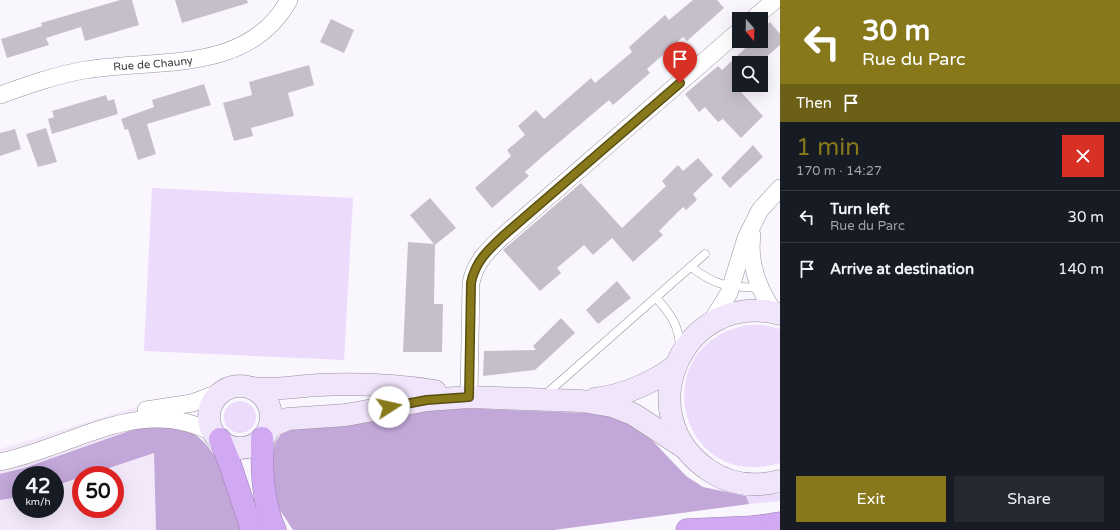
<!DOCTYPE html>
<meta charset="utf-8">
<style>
body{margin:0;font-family:"Varela Round",sans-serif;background:#242831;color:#f1f3f6;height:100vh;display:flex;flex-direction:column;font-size:15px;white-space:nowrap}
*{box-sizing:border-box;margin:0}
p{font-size:13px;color:#9ea1a6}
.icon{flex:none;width:22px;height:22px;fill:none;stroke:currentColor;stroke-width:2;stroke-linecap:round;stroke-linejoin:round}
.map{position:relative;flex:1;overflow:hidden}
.sheet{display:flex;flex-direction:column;background:#171b24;width:340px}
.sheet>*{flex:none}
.top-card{background:#87781c;color:#fff;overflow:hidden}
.needle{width:26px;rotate:160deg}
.tools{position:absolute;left:732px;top:12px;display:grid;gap:8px}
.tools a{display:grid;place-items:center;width:36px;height:36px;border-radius:0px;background:#171b24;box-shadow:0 4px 16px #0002;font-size:20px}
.speed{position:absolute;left:12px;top:466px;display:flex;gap:8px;font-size:20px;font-weight:700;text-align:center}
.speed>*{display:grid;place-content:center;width:52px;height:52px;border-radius:50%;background:#171b24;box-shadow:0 4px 16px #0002;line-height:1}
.speed small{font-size:10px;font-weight:400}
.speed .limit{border:6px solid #d22;background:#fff;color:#111}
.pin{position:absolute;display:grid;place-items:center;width:34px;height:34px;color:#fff;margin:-41px -17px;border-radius:50% 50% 50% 0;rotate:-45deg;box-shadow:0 0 4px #0007}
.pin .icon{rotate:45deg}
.me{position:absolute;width:44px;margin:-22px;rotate:80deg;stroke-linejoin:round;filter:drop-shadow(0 0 3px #0008)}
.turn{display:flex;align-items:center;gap:14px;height:84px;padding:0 16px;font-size:18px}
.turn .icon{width:52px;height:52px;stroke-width:2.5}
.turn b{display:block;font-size:28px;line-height:34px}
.then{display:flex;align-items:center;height:38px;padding:0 16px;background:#0003;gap:8px;font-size:15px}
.round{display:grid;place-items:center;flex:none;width:42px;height:42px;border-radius:0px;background:#242831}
.overview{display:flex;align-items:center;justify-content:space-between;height:68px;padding:0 16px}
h1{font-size:24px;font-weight:600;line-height:30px;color:#87781c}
.button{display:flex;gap:8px;margin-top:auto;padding:8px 16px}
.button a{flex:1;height:46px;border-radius:0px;background:#87781c;color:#fff;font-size:16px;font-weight:600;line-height:46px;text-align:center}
.button a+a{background:#242831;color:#f1f3f6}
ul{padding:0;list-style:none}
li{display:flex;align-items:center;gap:12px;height:52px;padding:0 16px;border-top:1px solid #363941}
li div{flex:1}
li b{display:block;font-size:15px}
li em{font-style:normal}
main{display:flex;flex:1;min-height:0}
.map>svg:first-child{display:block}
</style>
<main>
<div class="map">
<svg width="780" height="530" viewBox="0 0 780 530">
<rect width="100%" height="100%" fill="#faf6fe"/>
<path fill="#f2e8fa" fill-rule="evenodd" d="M149,403L154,453L156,530H0V449ZM21,475H55V509H21ZM81,475H115V509H81Z"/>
<g fill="#eddbfc">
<polygon points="152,188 353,198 344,360 144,351"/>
<path d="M747,325H764L780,329V463C679,494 642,346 747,325Z"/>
<circle cx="240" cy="417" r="16"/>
<polygon points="780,494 780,501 749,504 746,496"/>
</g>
<g fill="#c2a7d9">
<polygon points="460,408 612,414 649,437 686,476 703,487 746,496 749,504 554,530 293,530 276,504 272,472 274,444 281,434 297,426 410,410"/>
<path d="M152,423C164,426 181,426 191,432C222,450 228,490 240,521V530H156L154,453L88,475H81V477L55,486V475H21V497L0,500V474L24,468Z"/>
</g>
<g fill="#c5bfca">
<polygon points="120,0 132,0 139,25 85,41 81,27 46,38 49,45 7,58 1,39 42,26 41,23"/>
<polygon points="175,0 247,0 248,3 182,23"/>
<polygon points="693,0 717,0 724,8 687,41 683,37 647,69 650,73 613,105 609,100 543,156 525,172 529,176 492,208 475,188 511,156 507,150 525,135 518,126 536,110 544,119 591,78 595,83 632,52 629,47 665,15 669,20"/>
<polygon points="331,19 354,30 344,53 320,42"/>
<polygon points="770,22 780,34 780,45 759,63 739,63 739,90 763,116 741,138 723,119 718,122 705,107 699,112 685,94 718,66 722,70 753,41 761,41 761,30"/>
<polygon points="309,65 314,85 288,93 294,116 251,128 253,136 234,141 223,103 252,95 249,82"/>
<polygon points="204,84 211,105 147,124 156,154 138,160 128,129 125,130 121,119 154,107 152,100"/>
<polygon points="106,95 108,101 114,99 118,114 52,134 48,119 54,117 52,111"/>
<polygon points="46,128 57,162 38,167 26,134"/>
<polygon points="15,129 21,149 0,156 0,133"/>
<polygon points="753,145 763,157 730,188 721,178"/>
<polygon points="698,158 713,175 693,194 697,200 686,210 683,207 659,231 663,235 633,262 612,238 593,255 584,245 557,268 561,273 540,291 503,250 581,183 622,228 666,186 662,181 678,165 683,171"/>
<polygon points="430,198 456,228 435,245 434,304 443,304 442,352 403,352 408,242 434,244 410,215"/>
<polygon points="617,281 631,298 598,324 586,310"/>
<polygon points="561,318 575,333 535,370 483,376 484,351 536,350 533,346"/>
</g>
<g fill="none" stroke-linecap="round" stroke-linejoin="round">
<g stroke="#96909b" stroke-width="9">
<g id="service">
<path d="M691,267C719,288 728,286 761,288"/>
<path d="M656,298C671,314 680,327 680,350"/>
<polyline points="545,395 705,254"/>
</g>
</g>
<g stroke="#96909b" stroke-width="18">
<g id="minor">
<polyline points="753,19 775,0"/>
<path id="s1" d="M0,95C28,85 56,75 85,70C156,58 248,75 289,0"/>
<path d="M752,235C748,263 759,291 775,313"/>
<polyline points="709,325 729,293 746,238 760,210 780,188"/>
<path d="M469,397L471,283C475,262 488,250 503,236L739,31"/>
<polyline points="146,410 192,403 221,392"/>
<path d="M0,462C73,447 142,393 215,434"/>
</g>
</g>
<g stroke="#96909b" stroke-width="23">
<g id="secondary">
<path d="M780,314C684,288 626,416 710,471C731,485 756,487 780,481"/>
<circle cx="240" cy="417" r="31"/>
<path d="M252,388C275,391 297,386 319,385C357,383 397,385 435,391"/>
<path d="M595,399C625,395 649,385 674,367"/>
<polyline points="269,427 288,419 346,415 427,400 469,397 582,401 612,406 633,414 685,448"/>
</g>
</g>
<g stroke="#9c80b2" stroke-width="23">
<g id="motorway">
<path d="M262,438C262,470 262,501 275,530"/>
<polyline points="220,439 230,464 252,530"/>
<polyline points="741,529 780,523"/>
<polyline points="687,530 755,527"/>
</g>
</g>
<use href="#service" stroke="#fff" stroke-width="8"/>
<use href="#minor" stroke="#fff" stroke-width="17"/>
<use href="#secondary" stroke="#f1e5fb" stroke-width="22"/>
<use href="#motorway" stroke="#d1a8f2" stroke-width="22"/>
</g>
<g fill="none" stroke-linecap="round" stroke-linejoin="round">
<g stroke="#584e12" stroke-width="10">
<path id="route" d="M389,407L427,400L469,397L471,283C475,262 488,250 503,236L680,83"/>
</g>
<use href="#route" stroke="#87781c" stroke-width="7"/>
</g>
<g text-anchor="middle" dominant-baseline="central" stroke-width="3.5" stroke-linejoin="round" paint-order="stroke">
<g font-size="11" fill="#39363b" stroke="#fff">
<text stroke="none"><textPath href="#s1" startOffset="157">Rue de Chauny</textPath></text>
</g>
</g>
</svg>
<div class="tools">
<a><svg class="needle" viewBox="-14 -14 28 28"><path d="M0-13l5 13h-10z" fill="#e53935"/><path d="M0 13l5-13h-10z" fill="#9ea1a6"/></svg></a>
<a><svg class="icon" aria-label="search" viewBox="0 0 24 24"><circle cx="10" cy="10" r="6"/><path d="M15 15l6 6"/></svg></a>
</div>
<div class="speed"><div>42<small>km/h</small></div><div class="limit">50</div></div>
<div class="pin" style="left:680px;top:83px;background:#d93025"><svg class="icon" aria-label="arrive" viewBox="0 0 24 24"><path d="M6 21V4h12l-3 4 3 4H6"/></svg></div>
<svg class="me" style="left:389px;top:407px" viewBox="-20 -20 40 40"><circle r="19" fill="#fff"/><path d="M0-13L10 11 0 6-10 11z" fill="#87781c"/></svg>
</div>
<section class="sheet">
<div class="top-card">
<div class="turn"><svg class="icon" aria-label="left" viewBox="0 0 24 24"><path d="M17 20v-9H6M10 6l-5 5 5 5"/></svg><div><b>30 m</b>Rue du Parc</div></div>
<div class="then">Then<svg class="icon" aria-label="arrive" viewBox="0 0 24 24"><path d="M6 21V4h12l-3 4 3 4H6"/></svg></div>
</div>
<div class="overview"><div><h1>1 min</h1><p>170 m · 14:27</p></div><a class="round" style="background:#d93025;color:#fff"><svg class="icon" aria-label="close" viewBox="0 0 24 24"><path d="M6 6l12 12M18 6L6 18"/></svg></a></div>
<ul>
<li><svg class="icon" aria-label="left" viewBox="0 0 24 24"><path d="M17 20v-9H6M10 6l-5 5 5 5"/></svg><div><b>Turn left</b><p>Rue du Parc</p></div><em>30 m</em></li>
<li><svg class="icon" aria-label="arrive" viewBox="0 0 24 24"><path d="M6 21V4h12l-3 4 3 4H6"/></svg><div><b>Arrive at destination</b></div><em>140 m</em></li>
</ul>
<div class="button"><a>Exit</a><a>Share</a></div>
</section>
</main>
